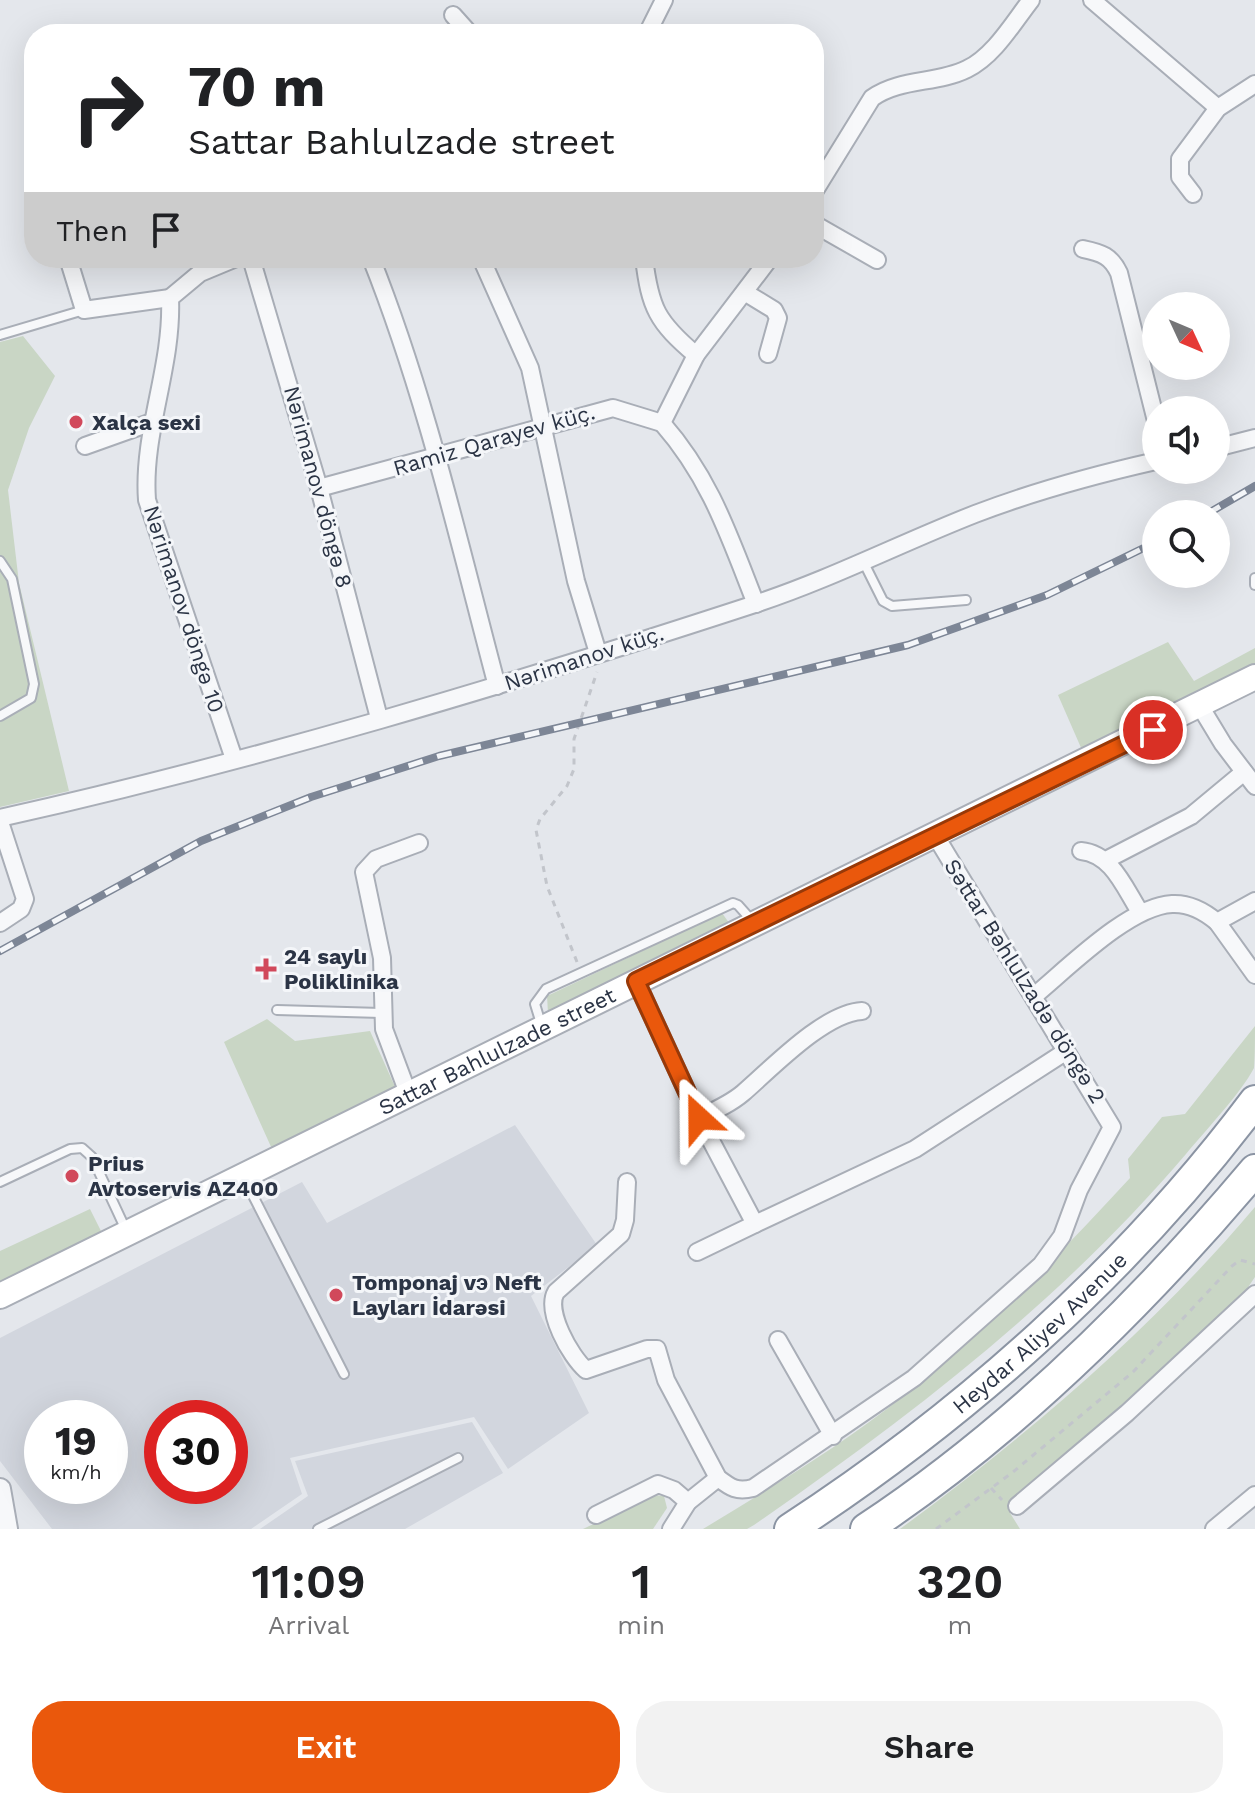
<!DOCTYPE html>
<meta charset="utf-8">
<style>
body{margin:0;font-family:"Work Sans",sans-serif;background:#f2f2f2;color:#202124;height:100vh;display:flex;flex-direction:column;font-size:30px;white-space:nowrap}
*{box-sizing:border-box;margin:0}
p{font-size:26px;color:#757577}
.icon{flex:none;width:44px;height:44px;fill:none;stroke:currentColor;stroke-width:2;stroke-linecap:round;stroke-linejoin:round}
.map{position:relative;height:1529px;overflow:hidden}
.panel{display:flex;flex-direction:column;background:#fff;flex:1}
.panel>*{flex:none}
.guide{position:absolute;left:24px;top:24px;width:800px;height:244px;border-radius:32px;box-shadow:0 8px 32px #0002;background:#fff;color:#202124;overflow:hidden}
.needle{width:52px;rotate:134deg}
.fabs{position:absolute;left:1142px;top:292px;display:grid;gap:16px}
.fabs a{display:grid;place-items:center;width:88px;height:88px;border-radius:50%;background:#fff;box-shadow:0 8px 32px #0002;font-size:40px}
.speed{position:absolute;left:24px;top:1400px;display:flex;gap:16px;font-size:40px;font-weight:700;text-align:center}
.speed>*{display:grid;place-content:center;width:104px;height:104px;border-radius:50%;background:#fff;box-shadow:0 8px 32px #0002;line-height:1}
.speed small{font-size:20px;font-weight:400}
.speed .limit{border:12px solid #d22;background:#fff;color:#111}
.pin{position:absolute;display:grid;place-items:center;width:68px;height:68px;color:#fff;margin:-34px;border:4px solid #fff;border-radius:50%;box-shadow:0 2px 8px #0007}
.me{position:absolute;width:88px;margin:-44px;rotate:336deg;stroke-linejoin:round;filter:drop-shadow(0 0 6px #0008)}
.turn{display:flex;align-items:center;gap:28px;height:168px;padding:0 32px;font-size:36px}
.turn .icon{width:104px;height:104px;stroke-width:2.5}
.turn b{display:block;font-size:56px;line-height:68px}
.then{display:flex;align-items:center;height:76px;padding:0 32px;background:#0003;gap:16px;font-size:30px}
.eta{display:flex;justify-content:space-evenly;align-items:center;height:136px;text-align:center}
.eta b{font-size:48px;font-weight:600;line-height:56px}
.primary-button{display:flex;gap:16px;margin-top:auto;padding:16px 32px}
.primary-button a{flex:1;height:92px;border-radius:32px;background:#ea580c;color:#fff;font-size:32px;font-weight:600;line-height:92px;text-align:center}
.primary-button a+a{background:#f2f2f2;color:#202124}
.map>svg:first-child{display:block}
</style>
<div class="map">
<svg width="1255" height="1529" viewBox="0 0 1255 1529">
<rect width="100%" height="100%" fill="#e4e7ec"/>
<g fill="#d2d6de" fill-rule="evenodd">
<path d="M515,1125L597,1245L531,1296L589,1413L508,1469L474,1417L290,1458L302,1494L251,1529H52L0,1461V1338L302,1182L327,1223ZM42,1418H110V1486H42ZM162,1418H230V1486H162Z"/>
<polygon points="472,1422 503,1473 405,1529 260,1529 308,1496 295,1461"/>
</g>
<g fill="#c9d6c5">
<polygon points="23,336 55,376 29,428 8,490 19,583 69,791 0,807 0,342"/>
<polygon points="1168,642 1194,681 1255,648 1255,667 1082,750 1058,695"/>
<polygon points="722,913 732,927 548,1013 547,996"/>
<polygon points="267,1019 295,1041 370,1031 396,1089 272,1149 224,1042"/>
<path d="M1255,1026C1255,1037 1255,1057 1254,1068C1241,1093 1205,1131 1186,1154C1061,1301 911,1416 754,1525L747,1529H703C770,1488 839,1447 901,1398C985,1332 1058,1256 1130,1178L1128,1159L1162,1117L1185,1114Z"/>
<path d="M1255,1207V1277L1238,1302L1016,1499L1010,1513L1020,1529H900C1029,1434 1151,1330 1255,1207Z"/>
<polygon points="90,1209 104,1237 0,1286 0,1251"/>
<polygon points="654,1495 664,1496 667,1508 653,1529 583,1529"/>
</g>
<g fill="none" stroke-linecap="round" stroke-linejoin="round">
<g stroke="#a9aeb7" stroke-width="12">
<g id="service">
<polyline points="0,335 84,310"/>
<polyline points="0,561 12,579 34,684 31,698 0,716"/>
<polyline points="864,563 883,601 892,606 966,600"/>
<polyline points="1255,578 1255,585"/>
<polyline points="277,1010 381,1013"/>
<polyline points="542,1027 535,1004 546,989 733,903 738,905 754,923"/>
<polyline points="244,1178 344,1374"/>
<polyline points="0,1182 70,1149 82,1148 92,1157 126,1230"/>
<polyline points="318,1529 458,1458"/>
</g>
</g>
<g stroke="#a9aeb7" stroke-width="20">
<g id="minor">
<polyline points="1092,0 1218,108"/>
<polyline points="453,15 470,34"/>
<polyline points="647,34 664,0"/>
<path d="M814,192L872,98C900,78 937,84 967,69C994,56 1013,23 1031,0"/>
<polyline points="1193,194 1180,177 1180,159 1218,108 1255,84"/>
<polyline points="814,224 877,260"/>
<path d="M1083,249C1102,253 1111,256 1119,273L1156,421"/>
<polyline points="68,258 84,310 170,298"/>
<polyline points="251,258 319,488 379,718"/>
<path d="M371,258C426,396 459,543 497,686"/>
<polyline points="481,258 530,368 576,581 598,653"/>
<path d="M644,258C650,308 657,322 696,355"/>
<polyline points="746,293 774,310 778,318 768,354"/>
<path d="M662,423C711,479 729,536 756,604"/>
<polyline points="85,446 155,421"/>
<polyline points="1216,448 1255,438"/>
<polyline points="319,488 613,408 662,423 696,355 770,258"/>
<polyline points="1200,706 1223,744 1255,786"/>
<path d="M234,759L147,500C142,432 173,367 170,298L200,273L236,258"/>
<path d="M0,818C255,761 507,685 755,604C831,579 901,543 975,514C1035,491 1094,475 1156,461"/>
<polyline points="0,822 25,899 21,909 0,923"/>
<path d="M1081,851C1112,854 1124,887 1140,912"/>
<polyline points="1106,860 1191,816 1244,772"/>
<polyline points="1255,901 1217,922 1255,975"/>
<polyline points="636,981 699,1118 755,1224 915,1149 1065,1052"/>
<path d="M1034,996C1068,968 1129,906 1172,904C1190,903 1204,911 1217,922"/>
<polyline points="409,1096 384,1029 382,958 364,872 376,859 419,843"/>
<path d="M699,1118C714,1111 730,1104 743,1093C772,1068 824,1013 862,1011"/>
<path d="M627,1182L625,1220L621,1234L556,1292C545,1311 570,1356 586,1370L647,1349H657L666,1380L718,1478C731,1488 737,1492 753,1488L914,1378L1041,1265L1062,1236L1079,1190L1112,1127L935,835"/>
<polyline points="697,1252 755,1224"/>
<polyline points="778,1340 833,1436"/>
<polyline points="1017,1506 1127,1413 1255,1294"/>
<polyline points="596,1515 658,1484 674,1490 688,1502"/>
<polyline points="671,1529 688,1502 718,1478"/>
<polyline points="1214,1529 1255,1495"/>
</g>
</g>
<g stroke="#a9aeb7" stroke-width="24">
<polyline id="tertiary" points="0,1489 7,1529"/>
</g>
<g stroke="#a9aeb7" stroke-width="28">
<g id="secondary">
<path id="s1" d="M0,1296L1255,677"/>
</g>
</g>
<g stroke="#8b94a3" stroke-width="34">
<g id="motorway">
<path id="s2" d="M790,1529C965,1415 1129,1269 1255,1101"/>
<path d="M866,1529C1013,1432 1142,1304 1255,1170"/>
</g>
</g>
<g stroke="#c2c5cb" stroke-width="3" stroke-dasharray="6 6" stroke-linecap="butt">
<polyline points="577,962 547,886 536,830 540,819 567,786 574,769 574,739 597,672"/>
<polyline points="991,1488 1002,1500"/>
<polyline points="936,1529 1013,1472 1133,1372 1232,1266 1240,1260 1255,1264"/>
</g>
<use href="#service" stroke="#f7f8fa" stroke-width="8"/>
<use href="#minor" stroke="#f7f8fa" stroke-width="16"/>
<use href="#tertiary" stroke="#f7f8fa" stroke-width="20"/>
<use href="#secondary" stroke="#fff" stroke-width="24"/>
<use href="#motorway" stroke="#fff" stroke-width="30"/>
<g stroke="#7d8696" stroke-width="8">
<g id="rail">
<polyline points="1207,514 1255,486"/>
<polyline points="0,951 201,841 311,797 439,756 908,645 1047,595 1156,542"/>
</g>
</g>
<use href="#rail" stroke="#f4f6f9" stroke-width="5" stroke-dasharray="15" stroke-linecap="butt"/>
</g>
<g fill="none" stroke-linecap="round" stroke-linejoin="round">
<g stroke="#983908" stroke-width="20">
<polyline id="route" points="699,1118 636,981 1153,730"/>
</g>
<use href="#route" stroke="#ea580c" stroke-width="14"/>
</g>
<g fill="#d1495b" stroke="#f4f6f9" stroke-width="3">
<circle cx="76" cy="422" r="8"/>
<path d="M262 957h8v8h8v8h-8v8h-8v-8h-8v-8h8z"/>
<circle cx="72" cy="1176" r="8"/>
<circle cx="336" cy="1295" r="8"/>
</g>
<g text-anchor="middle" dominant-baseline="central" stroke-width="6" stroke-linejoin="round" paint-order="stroke">
<g font-size="22" font-weight="bold" fill="#2b3445" stroke="#f4f6f9" text-anchor="start">
<text x="92" y="422">Xalça sexi</text>
<text x="284" y="956">24 saylı<tspan x="284" dy="25">Poliklinika</tspan></text>
<text x="88" y="1163">Prius<tspan x="88" dy="25">Avtoservis AZ400</tspan></text>
<text x="352" y="1282">Tomponaj vэ Neft<tspan x="352" dy="25">Layları İdarəsi</tspan></text>
</g>
<g font-size="22" fill="#2b3445" stroke="#f4f6f9">
<text transform="translate(494 440) rotate(-16)">Ramiz Qarayev küç.</text>
<text transform="translate(318 487) rotate(75)">Nərimanov döngə 8</text>
<text transform="translate(184 609) rotate(72)">Nərimanov döngə 10</text>
<text transform="translate(584 658) rotate(-18)">Nərimanov küç.</text>
<text transform="translate(1025 981) rotate(58)">Səttar Bəhlulzadə döngə 2</text>
<text stroke="none"><textPath href="#s1" startOffset="554">Sattar Bahlulzade street</textPath></text>
<text stroke="none"><textPath href="#s2" startOffset="318">Heydar Aliyev Avenue</textPath></text>
</g>
</g>
</svg>
<div class="fabs">
<a><svg class="needle" viewBox="-14 -14 28 28"><path d="M0-13l5 13h-10z" fill="#e53935"/><path d="M0 13l5-13h-10z" fill="#757577"/></svg></a>
<a><svg class="icon" aria-label="sound" viewBox="0 0 24 24"><path d="M4 9h4l5-4v14l-5-4H4zM17 9q2 3 0 6"/></svg></a>
<a><svg class="icon" aria-label="search" viewBox="0 0 24 24"><circle cx="10" cy="10" r="6"/><path d="M15 15l6 6"/></svg></a>
</div>
<div class="speed"><div>19<small>km/h</small></div><div class="limit">30</div></div>
<div class="pin" style="left:1153px;top:730px;background:#d93025"><svg class="icon" aria-label="arrive" viewBox="0 0 24 24"><path d="M6 21V4h12l-3 4 3 4H6"/></svg></div>
<svg class="me" style="left:699px;top:1118px" viewBox="-20 -20 40 40"><path d="M0-17L14 15 0 8-14 15z" fill="#ea580c" stroke="#fff" stroke-width="4"/></svg>
<div class="guide">
<div class="turn"><svg class="icon" aria-label="right" viewBox="0 0 24 24"><path d="M7 20v-9h11M14 6l5 5-5 5"/></svg><div><b>70 m</b>Sattar Bahlulzade street</div></div>
<div class="then">Then<svg class="icon" aria-label="arrive" viewBox="0 0 24 24"><path d="M6 21V4h12l-3 4 3 4H6"/></svg></div>
</div>
</div>
<section class="panel">
<div class="eta">
<div><b>11:09</b><p>Arrival</p></div>
<div><b>1</b><p>min</p></div>
<div><b>320</b><p>m</p></div>
</div>
<div class="primary-button"><a>Exit</a><a>Share</a></div>
</section>
